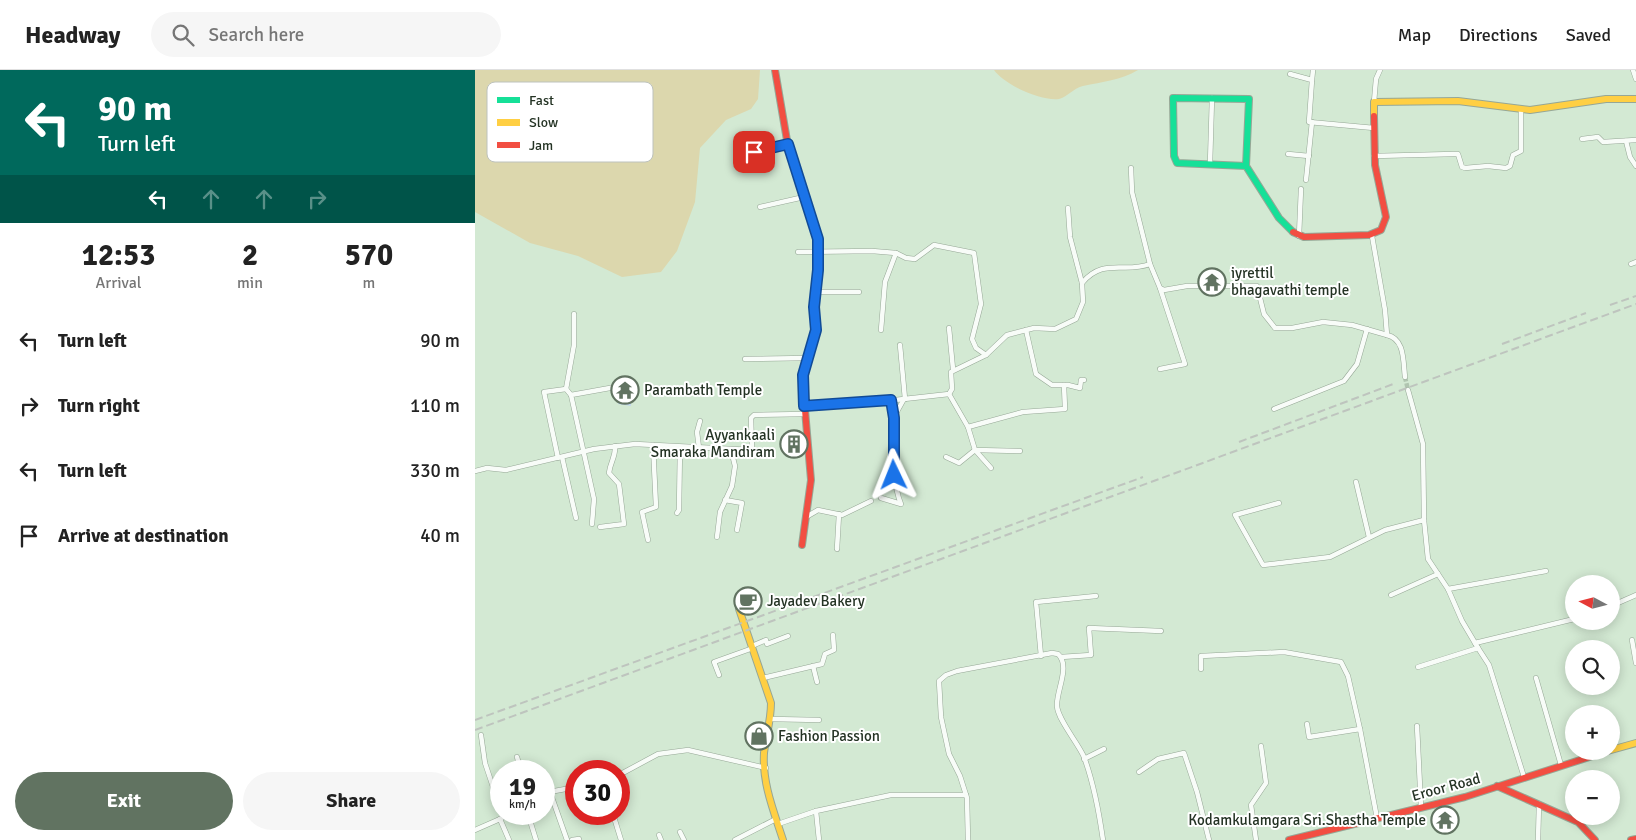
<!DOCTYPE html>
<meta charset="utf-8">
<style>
body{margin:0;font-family:Signika,sans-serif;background:#f6f6f6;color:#222;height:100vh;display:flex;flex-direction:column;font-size:19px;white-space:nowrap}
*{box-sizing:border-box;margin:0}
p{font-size:16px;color:#767676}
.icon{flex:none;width:28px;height:28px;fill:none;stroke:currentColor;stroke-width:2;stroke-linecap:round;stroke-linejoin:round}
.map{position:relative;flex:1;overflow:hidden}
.drawer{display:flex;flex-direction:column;background:#fff;width:475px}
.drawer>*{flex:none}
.top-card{background:#00695c;color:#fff;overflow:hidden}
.needle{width:32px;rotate:277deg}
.fabs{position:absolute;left:1090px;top:505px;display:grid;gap:10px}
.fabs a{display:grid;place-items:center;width:55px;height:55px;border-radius:50%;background:#fff;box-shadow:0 2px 12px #0003;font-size:25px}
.speed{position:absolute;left:15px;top:690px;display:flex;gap:10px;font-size:25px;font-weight:700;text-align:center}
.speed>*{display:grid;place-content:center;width:65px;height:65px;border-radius:50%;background:#fff;box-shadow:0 2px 12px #0003;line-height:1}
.speed small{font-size:12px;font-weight:400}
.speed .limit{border:8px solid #d22;background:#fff;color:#111}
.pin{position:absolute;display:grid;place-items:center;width:42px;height:42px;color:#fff;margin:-21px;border-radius:10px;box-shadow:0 2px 8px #0006}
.me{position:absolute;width:55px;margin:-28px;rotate:358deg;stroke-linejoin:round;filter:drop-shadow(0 0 4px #0008)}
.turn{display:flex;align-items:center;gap:18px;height:105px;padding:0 15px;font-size:22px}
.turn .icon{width:65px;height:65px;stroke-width:2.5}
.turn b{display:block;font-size:35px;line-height:42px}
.lanes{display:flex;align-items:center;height:48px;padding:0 15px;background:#0003;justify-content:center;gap:25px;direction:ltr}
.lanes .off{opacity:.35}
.eta{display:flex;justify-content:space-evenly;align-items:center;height:85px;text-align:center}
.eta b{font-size:30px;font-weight:800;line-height:35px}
.action{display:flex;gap:10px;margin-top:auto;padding:10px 15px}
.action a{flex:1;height:58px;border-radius:30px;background:#617361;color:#fff;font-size:20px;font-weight:800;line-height:58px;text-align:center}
.action a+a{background:#f6f6f6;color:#222}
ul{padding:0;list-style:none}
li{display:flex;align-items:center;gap:15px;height:65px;padding:0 15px}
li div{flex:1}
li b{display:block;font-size:19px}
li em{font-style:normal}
header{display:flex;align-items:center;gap:30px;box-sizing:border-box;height:70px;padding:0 25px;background:#fff;border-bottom:1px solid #e0e0e0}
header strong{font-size:24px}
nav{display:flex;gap:28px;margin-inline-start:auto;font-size:18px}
.search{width:350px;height:45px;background:#f6f6f6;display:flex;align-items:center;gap:12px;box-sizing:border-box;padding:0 18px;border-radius:28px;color:#767676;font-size:19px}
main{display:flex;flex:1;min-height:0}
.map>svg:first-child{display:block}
</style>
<header>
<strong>Headway</strong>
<div class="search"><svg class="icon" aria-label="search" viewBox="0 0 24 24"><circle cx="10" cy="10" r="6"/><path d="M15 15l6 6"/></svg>Search here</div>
<nav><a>Map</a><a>Directions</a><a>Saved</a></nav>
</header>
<main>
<section class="drawer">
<div class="top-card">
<div class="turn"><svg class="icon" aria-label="left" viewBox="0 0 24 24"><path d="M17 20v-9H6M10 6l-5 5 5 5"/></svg><div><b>90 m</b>Turn left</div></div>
<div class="lanes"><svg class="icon" aria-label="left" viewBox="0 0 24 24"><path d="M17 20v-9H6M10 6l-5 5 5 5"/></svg><svg class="icon off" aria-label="ahead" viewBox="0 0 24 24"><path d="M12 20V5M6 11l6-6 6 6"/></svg><svg class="icon off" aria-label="ahead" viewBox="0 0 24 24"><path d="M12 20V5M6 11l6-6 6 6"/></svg><svg class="icon off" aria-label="right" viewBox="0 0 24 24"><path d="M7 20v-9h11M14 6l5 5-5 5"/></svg></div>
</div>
<div class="eta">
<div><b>12:53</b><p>Arrival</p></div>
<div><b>2</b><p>min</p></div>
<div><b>570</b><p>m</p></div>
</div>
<ul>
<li><svg class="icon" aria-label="left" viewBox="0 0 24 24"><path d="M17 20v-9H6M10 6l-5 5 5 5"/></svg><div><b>Turn left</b></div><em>90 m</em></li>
<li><svg class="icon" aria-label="right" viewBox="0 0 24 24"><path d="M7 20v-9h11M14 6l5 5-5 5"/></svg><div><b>Turn right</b></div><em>110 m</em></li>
<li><svg class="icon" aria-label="left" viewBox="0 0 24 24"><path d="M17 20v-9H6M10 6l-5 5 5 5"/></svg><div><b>Turn left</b></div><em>330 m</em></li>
<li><svg class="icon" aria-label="arrive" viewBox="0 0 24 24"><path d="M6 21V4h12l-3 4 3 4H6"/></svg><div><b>Arrive at destination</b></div><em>40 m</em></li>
</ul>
<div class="action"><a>Exit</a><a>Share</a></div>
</section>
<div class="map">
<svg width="1161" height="770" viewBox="0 0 1161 770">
<rect width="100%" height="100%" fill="#d3e9d3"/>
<g fill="#dcd7ad">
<polygon points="0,0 285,0 283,29 276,39 251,50 225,78 220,132 202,181 186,202 147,207 103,186 55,173 0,142"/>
<path d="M519,0H663C646,10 627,12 608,16C599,18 592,27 584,29C565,31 530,15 519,0Z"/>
</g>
<polygon fill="#c1d7ef" points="155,326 156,336 143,334 143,328"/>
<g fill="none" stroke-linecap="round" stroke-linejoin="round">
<polyline stroke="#b0c5b0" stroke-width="4.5" stroke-dasharray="4.5 2" stroke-linecap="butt" points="930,307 933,320"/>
<g stroke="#96a796" stroke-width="5.5">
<g id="street">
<polyline points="1158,0 1161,9"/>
<polyline points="815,4 837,10 834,52 899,58"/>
<polyline points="837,10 838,0"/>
<polyline points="899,32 901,9 905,0"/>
<polyline points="1107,69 1123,67 1128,72 1161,70"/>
<polyline points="1151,71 1155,87 1161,96"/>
<polyline points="813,84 834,86"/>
<polyline points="262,86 313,75"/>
<polyline points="899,86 979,84 983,84 987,97 990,98 1013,96 1031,98 1035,96 1038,85 1046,81 1046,40"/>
<polyline points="735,94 737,28"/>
<polyline points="656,98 657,122 675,194"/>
<polyline points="831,110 837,52"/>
<polyline points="285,137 329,127"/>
<polyline points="593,138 595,167 607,213"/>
<polyline points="824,166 826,119"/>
<path d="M897,166L910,240L912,265C930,269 928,291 930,307"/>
<path d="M323,182L397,181L421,183L431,188L440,189L459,175L499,183L506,234L497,269L501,278L511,285L532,265L559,258L580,259L601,249L608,232L607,213C629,187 649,204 675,194L685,218L689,220L712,216H782L789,244L800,258H817L848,252L877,255L912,265"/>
<polyline points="1156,194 1161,192"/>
<polyline points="341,222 384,222"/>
<polyline points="474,258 478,299"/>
<polyline points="406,260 410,212 421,183"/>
<polyline points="551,260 561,304 577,315 593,315 605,318 606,310 609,310"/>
<polyline points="425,275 430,329"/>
<polyline points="270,289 332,288"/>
<polyline points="685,299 710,294 685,218"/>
<polyline points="91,319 99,275 99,244"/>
<polyline points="933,320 948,374 949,450 953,489 973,519 987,551 1003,578"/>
<polyline points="474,324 493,357"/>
<polyline points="329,336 366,336 474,324 477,319 476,302 511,285"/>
<polyline points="799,339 869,311 882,294 892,259"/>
<polyline points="419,347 429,329"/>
<polyline points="224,378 222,362 225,351"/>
<polyline points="545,381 500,380 493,357 548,342 590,339 589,315"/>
<polyline points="87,387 101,448"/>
<polyline points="471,387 484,393 500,380 516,398"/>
<polyline points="83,388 69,322 91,319 96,325"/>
<polyline points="0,401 12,398 31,400 119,379 160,374 277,380 276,348 279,345 330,344"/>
<polyline points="881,412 894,467"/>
<path d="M406,428L426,434C413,401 422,365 416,330"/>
<polyline points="250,430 267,433 262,460"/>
<polyline points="804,433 760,445 788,495 855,487 910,460 949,450"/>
<polyline points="202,443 204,440 205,377"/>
<polyline points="331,447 343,440 367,445 396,431"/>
<polyline points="117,454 119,429 96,325 146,316"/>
<path d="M125,457L149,454L144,414L134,403C135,392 141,387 140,376"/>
<polyline points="242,467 245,442 257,416 260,396 256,380"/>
<polyline points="173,470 167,442 181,437 178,375"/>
<polyline points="362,479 364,444"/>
<polyline points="973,519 1071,501"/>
<polyline points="916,525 963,504"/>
<polyline points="1136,536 1161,525"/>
<polyline points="1157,570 1161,593"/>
<polyline points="1000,573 1099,549"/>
<polyline points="277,576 291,570 292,574 313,566"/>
<polyline points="566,586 561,532 621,526"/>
<polyline points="586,587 616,585 614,558 686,561"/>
<polyline points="338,596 342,612"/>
<polyline points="943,597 1003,578 1014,595 1049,707"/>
<polyline points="726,599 726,586 809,582 866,592 873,606 885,659"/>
<polyline points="244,605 239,592 278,578"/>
<polyline points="288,608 347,594 350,584 359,580 358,565"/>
<polyline points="1061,608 1086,695"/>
<polyline points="296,649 344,650"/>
<polyline points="832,654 834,667 885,659 902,748"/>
<polyline points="942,656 946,737"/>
<polyline points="6,665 10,693 26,741"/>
<polyline points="42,687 46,701"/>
<polyline points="609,689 629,679"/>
<polyline points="664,702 683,689 709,683 722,722 734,770"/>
<polyline points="144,705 183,684 213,680 291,698"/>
<polyline points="75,722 92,770"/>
<polyline points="69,723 101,717"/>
<polyline points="341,741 416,725 491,725"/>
<polyline points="53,744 61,770"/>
<polyline points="138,744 146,770"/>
<polyline points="25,749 33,744"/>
<polyline points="303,754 341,741 344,770"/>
<polyline points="0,760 25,749 34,770"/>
<polyline points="205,762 209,770"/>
<polyline points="184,765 186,770"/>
<polyline points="97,770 104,769"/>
<polyline points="260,770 301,749"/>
<path d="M493,770L492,728L485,706L474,684L466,647L464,611L471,605L482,601L577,583L583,584C596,596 581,621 582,636C583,650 603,673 609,687C619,714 624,742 628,770"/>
<polyline points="781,770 776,735 791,713 786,676"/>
<polyline points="1063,770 1064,734"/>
</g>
</g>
<g stroke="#96a796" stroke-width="8">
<polyline id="fast" points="771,96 774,29 698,28 699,86 702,93 771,96 804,148 818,162"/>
</g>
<g stroke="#96a796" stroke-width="8">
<g id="slow">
<polyline points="899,46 899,32 983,31 1055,40 1131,29 1161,29"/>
<path d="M264,539L296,633C296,650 291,666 289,683C287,713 299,742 308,770"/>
<polyline points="1136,680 1161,673"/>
</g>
</g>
<g stroke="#96a796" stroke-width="8">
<g id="jam">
<polyline points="300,0 314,82 343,169 343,199 339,237 341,260 327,305 336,410 327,475"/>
<polyline points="818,162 829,167 894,165 906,160 911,147 900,95 899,46"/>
<polyline points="1022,716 1103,752 1120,770"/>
<polyline points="814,770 990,727 1133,681"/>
<polyline points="1156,770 1161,769"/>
</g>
</g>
<use href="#street" stroke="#f8fcf8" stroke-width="4.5"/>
<use href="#fast" stroke="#16e098" stroke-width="6"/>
<use href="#slow" stroke="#ffcf43" stroke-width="6"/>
<use href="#jam" stroke="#f24e42" stroke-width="6"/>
<g stroke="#bec4be" stroke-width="2" stroke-dasharray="8 4" stroke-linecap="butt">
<polyline points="1135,235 1161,226"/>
<polyline points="1027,274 1111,243"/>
<polyline points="764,372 921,313"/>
<polyline points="0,650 668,407"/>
<polyline points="0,660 1161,234"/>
</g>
</g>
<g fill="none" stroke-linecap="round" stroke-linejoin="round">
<g stroke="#114b97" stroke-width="12">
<polyline id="route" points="279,82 313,74 343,169 343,200 339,237 341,260 328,305 329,336 416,330 419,348 419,405"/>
</g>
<use href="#route" stroke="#1a73e8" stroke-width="9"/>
</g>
<defs>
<g id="temple-ring" transform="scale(1.4375)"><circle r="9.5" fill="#fff" stroke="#617361" stroke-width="1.5"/><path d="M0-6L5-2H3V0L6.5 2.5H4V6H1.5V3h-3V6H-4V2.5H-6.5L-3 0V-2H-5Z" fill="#617361"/></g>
<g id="building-ring" transform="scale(1.4375)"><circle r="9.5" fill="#fff" stroke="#617361" stroke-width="1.5"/><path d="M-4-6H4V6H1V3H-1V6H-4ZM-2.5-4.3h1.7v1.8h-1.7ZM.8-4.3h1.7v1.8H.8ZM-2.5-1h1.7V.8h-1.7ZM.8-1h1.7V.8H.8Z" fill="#617361"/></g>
<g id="cafe-ring" transform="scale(1.4375)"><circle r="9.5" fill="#fff" stroke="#617361" stroke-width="1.5"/><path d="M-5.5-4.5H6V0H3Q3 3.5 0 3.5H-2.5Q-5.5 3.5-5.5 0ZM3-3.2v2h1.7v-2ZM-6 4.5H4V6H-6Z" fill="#617361"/></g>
<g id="shop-ring" transform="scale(1.4375)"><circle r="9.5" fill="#fff" stroke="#617361" stroke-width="1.5"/><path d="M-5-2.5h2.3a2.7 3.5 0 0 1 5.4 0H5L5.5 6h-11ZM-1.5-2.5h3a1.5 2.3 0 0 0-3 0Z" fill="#617361"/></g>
</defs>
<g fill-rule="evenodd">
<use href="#temple-ring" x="737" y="212"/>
<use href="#temple-ring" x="150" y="320"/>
<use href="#building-ring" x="319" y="374"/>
<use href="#cafe-ring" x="273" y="531"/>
<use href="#shop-ring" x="284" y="666"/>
<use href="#temple-ring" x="970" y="750"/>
</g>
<g text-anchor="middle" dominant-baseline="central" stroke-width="4" stroke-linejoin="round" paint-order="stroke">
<g font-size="15" fill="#243324" stroke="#fff" text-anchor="start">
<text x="756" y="203">iyrettil<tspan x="756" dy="17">bhagavathi temple</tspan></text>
<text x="169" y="320">Parambath Temple</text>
<text x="300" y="365" text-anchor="end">Ayyankaali<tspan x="300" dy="17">Smaraka Mandiram</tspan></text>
<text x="292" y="531">Jayadev Bakery</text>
<text x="303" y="666">Fashion Passion</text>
<text x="951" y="750" text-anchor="end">Kodamkulamgara Sri.Shastha Temple</text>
</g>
<g font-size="15" fill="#243324" stroke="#fff">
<text transform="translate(971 717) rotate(-15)">Eroor Road</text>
</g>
</g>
<rect x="12" y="12" width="166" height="80" rx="8" fill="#fff" stroke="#bdc2bd" stroke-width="1"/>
<rect x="22" y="27" width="23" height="6" fill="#16e098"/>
<rect x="22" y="49" width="23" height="7" fill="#ffcf43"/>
<rect x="22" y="72" width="23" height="6" fill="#f24e42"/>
<g font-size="14" fill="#243324">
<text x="54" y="35">Fast</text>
<text x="54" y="57">Slow</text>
<text x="54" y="80">Jam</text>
</g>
</svg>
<div class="fabs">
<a><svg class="needle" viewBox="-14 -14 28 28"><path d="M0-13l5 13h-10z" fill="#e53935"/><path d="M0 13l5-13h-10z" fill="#767676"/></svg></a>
<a><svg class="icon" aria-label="search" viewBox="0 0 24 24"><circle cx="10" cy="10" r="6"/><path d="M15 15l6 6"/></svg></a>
<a>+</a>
<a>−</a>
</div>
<div class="speed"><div>19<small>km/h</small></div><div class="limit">30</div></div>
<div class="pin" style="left:279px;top:82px;background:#d93025"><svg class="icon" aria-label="arrive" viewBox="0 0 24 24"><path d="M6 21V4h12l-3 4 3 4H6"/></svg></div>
<svg class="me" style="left:419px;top:405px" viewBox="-20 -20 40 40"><path d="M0-17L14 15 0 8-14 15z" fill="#1a73e8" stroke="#fff" stroke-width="4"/></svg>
</div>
</main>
